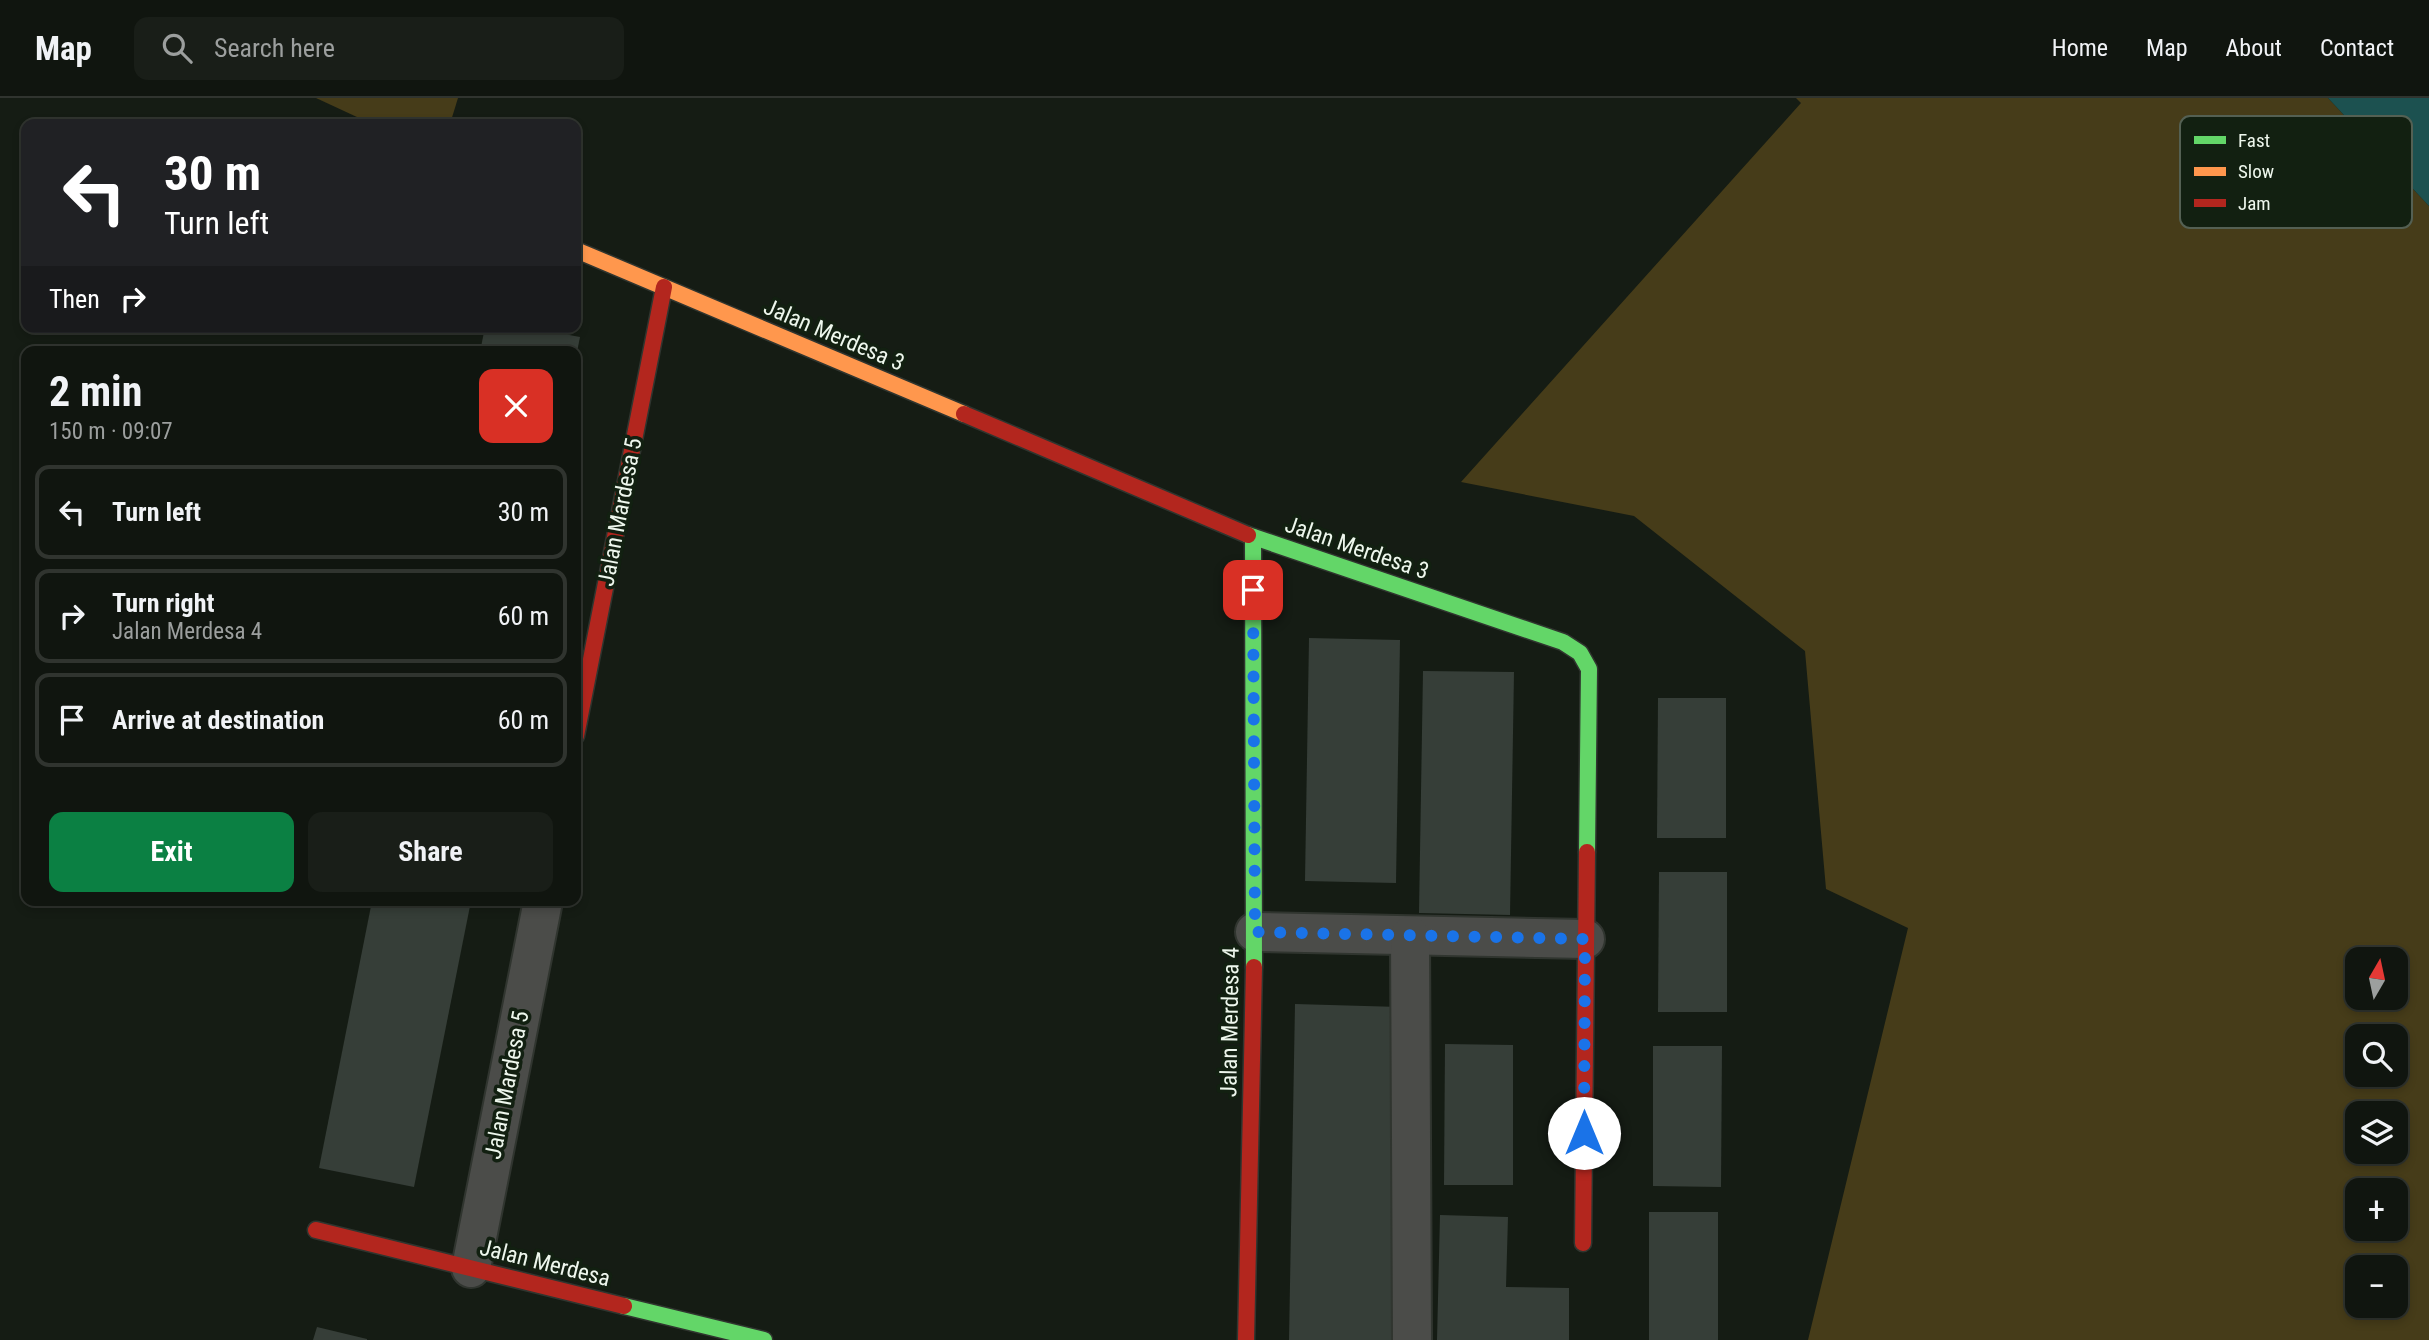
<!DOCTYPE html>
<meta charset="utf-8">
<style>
body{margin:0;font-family:"Roboto Condensed",sans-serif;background:#191e18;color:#f1f3f6;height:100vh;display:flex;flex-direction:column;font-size:26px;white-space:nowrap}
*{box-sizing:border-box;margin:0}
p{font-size:23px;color:#9c9f9e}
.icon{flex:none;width:38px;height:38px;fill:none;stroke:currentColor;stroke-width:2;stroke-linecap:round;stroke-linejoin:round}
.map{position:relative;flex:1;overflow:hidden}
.sheet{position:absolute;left:21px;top:248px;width:560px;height:560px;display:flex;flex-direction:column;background:#10150f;border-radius:14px;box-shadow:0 4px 10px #0003,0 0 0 2px #30342f}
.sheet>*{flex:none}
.guide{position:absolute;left:21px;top:21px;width:560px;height:214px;border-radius:14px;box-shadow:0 4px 10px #0003,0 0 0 2px #30342f;background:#202124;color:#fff;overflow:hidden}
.needle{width:46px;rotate:9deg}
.buttons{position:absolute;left:2345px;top:849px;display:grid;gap:14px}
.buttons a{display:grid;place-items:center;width:63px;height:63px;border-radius:14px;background:#10150f;box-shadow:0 4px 10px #0003,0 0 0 2px #30342f;font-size:35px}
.pin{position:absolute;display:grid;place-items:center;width:60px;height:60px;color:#fff;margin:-30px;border-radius:14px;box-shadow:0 4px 10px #0006}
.me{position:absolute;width:77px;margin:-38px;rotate:0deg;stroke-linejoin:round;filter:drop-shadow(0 0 5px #0008)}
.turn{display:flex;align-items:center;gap:24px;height:147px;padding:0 28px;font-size:32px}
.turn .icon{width:91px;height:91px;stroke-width:2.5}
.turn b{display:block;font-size:49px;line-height:60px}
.then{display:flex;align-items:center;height:66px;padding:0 28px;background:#0003;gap:14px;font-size:26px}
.round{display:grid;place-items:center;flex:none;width:74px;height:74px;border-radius:14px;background:#191e18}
.head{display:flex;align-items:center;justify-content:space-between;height:119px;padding:0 28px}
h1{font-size:42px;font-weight:700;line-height:52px}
.primary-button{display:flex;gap:14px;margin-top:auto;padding:14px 28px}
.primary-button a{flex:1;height:80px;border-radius:14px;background:#0b8043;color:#fff;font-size:28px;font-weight:700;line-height:80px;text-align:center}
.primary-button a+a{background:#191e18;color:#f1f3f6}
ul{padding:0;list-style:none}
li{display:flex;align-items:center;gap:21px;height:94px;margin:0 14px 10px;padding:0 14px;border:4px solid #30342f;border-radius:14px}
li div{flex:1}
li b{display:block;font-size:26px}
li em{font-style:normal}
header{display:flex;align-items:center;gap:42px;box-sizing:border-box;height:98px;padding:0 35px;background:#10150f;border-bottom:2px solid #30342f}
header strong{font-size:33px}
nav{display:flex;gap:38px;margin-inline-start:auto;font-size:24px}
.search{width:490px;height:63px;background:#191e18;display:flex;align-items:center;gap:18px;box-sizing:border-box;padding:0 24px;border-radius:14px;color:#9c9f9e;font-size:26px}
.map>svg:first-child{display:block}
</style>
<header>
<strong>Map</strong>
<div class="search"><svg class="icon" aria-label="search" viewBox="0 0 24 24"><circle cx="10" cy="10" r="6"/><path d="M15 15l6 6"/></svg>Search here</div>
<nav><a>Home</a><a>Map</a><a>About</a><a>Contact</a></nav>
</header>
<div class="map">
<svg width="2429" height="1242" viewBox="0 0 2429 1242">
<rect width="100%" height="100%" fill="#151c14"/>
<g fill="#463c19" fill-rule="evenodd">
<polygon points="316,0 458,0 450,26 372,26"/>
<path d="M1796,0H2328L2429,108V1242H1808L1908,830L1826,791L1805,553L1634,418L1461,384L1801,5ZM2357,861H2396V900H2357ZM2357,938H2396V976H2357ZM2357,1015H2396V1054H2357ZM2357,1092H2396V1130H2357ZM2357,1169H2396V1208H2357Z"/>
</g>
<polygon fill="#1c5150" points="2328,0 2429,0 2429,108"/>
<g fill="#363e38">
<polygon points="485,229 527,229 580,239 577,254 480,254"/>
<polygon points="1309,540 1400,542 1396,785 1305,783"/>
<polygon points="1423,573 1514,574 1510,817 1419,815"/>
<polygon points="1658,600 1726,600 1726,740 1657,740"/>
<polygon points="1659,774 1727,774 1727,914 1658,914"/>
<polygon points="372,803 471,803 414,1089 319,1070"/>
<polygon points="1295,906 1400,909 1394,1242 1289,1242"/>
<polygon points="1445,946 1513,947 1513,1087 1444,1087"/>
<polygon points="1653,948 1722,948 1721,1089 1653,1088"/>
<rect x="1649" y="1114" width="69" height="128"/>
<polygon points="1440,1117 1508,1119 1506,1189 1569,1190 1569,1242 1437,1242"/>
<polygon points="317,1229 367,1241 367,1242 313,1242"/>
</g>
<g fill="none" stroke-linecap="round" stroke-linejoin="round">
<g stroke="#30352f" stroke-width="42">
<g id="street">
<polyline points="1255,834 1585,841"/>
<polyline points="1410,838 1412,1242"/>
<polyline points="471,1170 543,803"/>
</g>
</g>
<g stroke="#30352f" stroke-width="19">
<g id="fast">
<polyline points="1248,437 1563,544 1580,555 1589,571 1587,754"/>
<polyline points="1253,439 1254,869"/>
<polyline points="624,1208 764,1242"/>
</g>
</g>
<g stroke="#30352f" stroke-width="19">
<polyline id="slow" points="576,152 964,316"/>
</g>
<g stroke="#30352f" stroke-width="19">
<g id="jam">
<polyline points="964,316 1248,437"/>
<polyline points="576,638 664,189"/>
<polyline points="316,1132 624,1208"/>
<polyline points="1583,1145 1587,754"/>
<polyline points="1246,1242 1254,869"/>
</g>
</g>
<use href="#street" stroke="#4b4c49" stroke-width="38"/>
<use href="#fast" stroke="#63d668" stroke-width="16"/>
<use href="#slow" stroke="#ff974d" stroke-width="16"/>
<use href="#jam" stroke="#b3261e" stroke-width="16"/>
</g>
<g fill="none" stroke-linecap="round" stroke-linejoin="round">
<polyline stroke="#1a73e8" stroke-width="12" stroke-dasharray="0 21.6" points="1253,492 1255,834 1585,841 1584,1035"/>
</g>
<g text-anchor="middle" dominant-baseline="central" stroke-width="7" stroke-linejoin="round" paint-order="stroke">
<g font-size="23" fill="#eef7ed" stroke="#122011">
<text transform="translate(834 237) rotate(23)">Jalan Merdesa 3</text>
<text transform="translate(620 414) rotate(-79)">Jalan Mardesa 5</text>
<text transform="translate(1357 450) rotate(19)">Jalan Merdesa 3</text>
<text transform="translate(1230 924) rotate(-89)">Jalan Merdesa 4</text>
<text transform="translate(507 987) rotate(-79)">Jalan Mardesa 5</text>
<text transform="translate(545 1165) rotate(14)">Jalan Merdesa</text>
</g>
</g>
<rect x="2180" y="18" width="232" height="112" rx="10" fill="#122011" stroke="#546053" stroke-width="2"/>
<rect x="2194" y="38" width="32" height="8" fill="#63d668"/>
<rect x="2194" y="69" width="32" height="9" fill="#ff974d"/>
<rect x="2194" y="101" width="32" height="8" fill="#b3261e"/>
<g font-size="19" fill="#eef7ed">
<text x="2238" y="49">Fast</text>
<text x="2238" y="80">Slow</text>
<text x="2238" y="112">Jam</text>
</g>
</svg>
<div class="buttons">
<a><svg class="needle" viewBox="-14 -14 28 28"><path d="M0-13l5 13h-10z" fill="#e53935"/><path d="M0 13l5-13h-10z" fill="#9c9f9e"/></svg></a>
<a><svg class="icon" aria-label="search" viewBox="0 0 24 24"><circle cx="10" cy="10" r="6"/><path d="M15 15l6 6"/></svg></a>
<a><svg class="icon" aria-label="layers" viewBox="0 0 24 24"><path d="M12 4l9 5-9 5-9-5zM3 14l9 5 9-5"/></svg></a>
<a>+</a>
<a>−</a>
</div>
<div class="pin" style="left:1253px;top:492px;background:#d93025"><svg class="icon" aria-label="arrive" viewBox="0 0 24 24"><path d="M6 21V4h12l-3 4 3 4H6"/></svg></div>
<svg class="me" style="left:1584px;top:1035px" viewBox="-20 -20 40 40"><circle r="19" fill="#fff"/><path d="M0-13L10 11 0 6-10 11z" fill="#1a73e8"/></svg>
<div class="guide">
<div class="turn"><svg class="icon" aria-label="left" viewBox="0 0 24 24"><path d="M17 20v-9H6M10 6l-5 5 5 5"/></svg><div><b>30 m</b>Turn left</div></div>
<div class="then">Then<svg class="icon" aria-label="right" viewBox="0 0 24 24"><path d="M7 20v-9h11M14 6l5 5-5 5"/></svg></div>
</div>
<section class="sheet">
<div class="head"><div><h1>2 min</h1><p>150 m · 09:07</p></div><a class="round" style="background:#d93025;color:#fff"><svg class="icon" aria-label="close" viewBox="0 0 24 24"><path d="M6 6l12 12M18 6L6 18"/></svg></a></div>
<ul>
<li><svg class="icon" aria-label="left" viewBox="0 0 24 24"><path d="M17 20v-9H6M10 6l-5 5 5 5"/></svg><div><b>Turn left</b></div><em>30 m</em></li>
<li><svg class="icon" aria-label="right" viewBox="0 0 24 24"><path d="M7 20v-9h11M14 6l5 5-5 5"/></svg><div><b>Turn right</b><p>Jalan Merdesa 4</p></div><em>60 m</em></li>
<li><svg class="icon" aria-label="arrive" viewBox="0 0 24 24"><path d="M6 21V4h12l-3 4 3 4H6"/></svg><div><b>Arrive at destination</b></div><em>60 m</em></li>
</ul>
<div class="primary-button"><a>Exit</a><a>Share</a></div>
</section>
</div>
